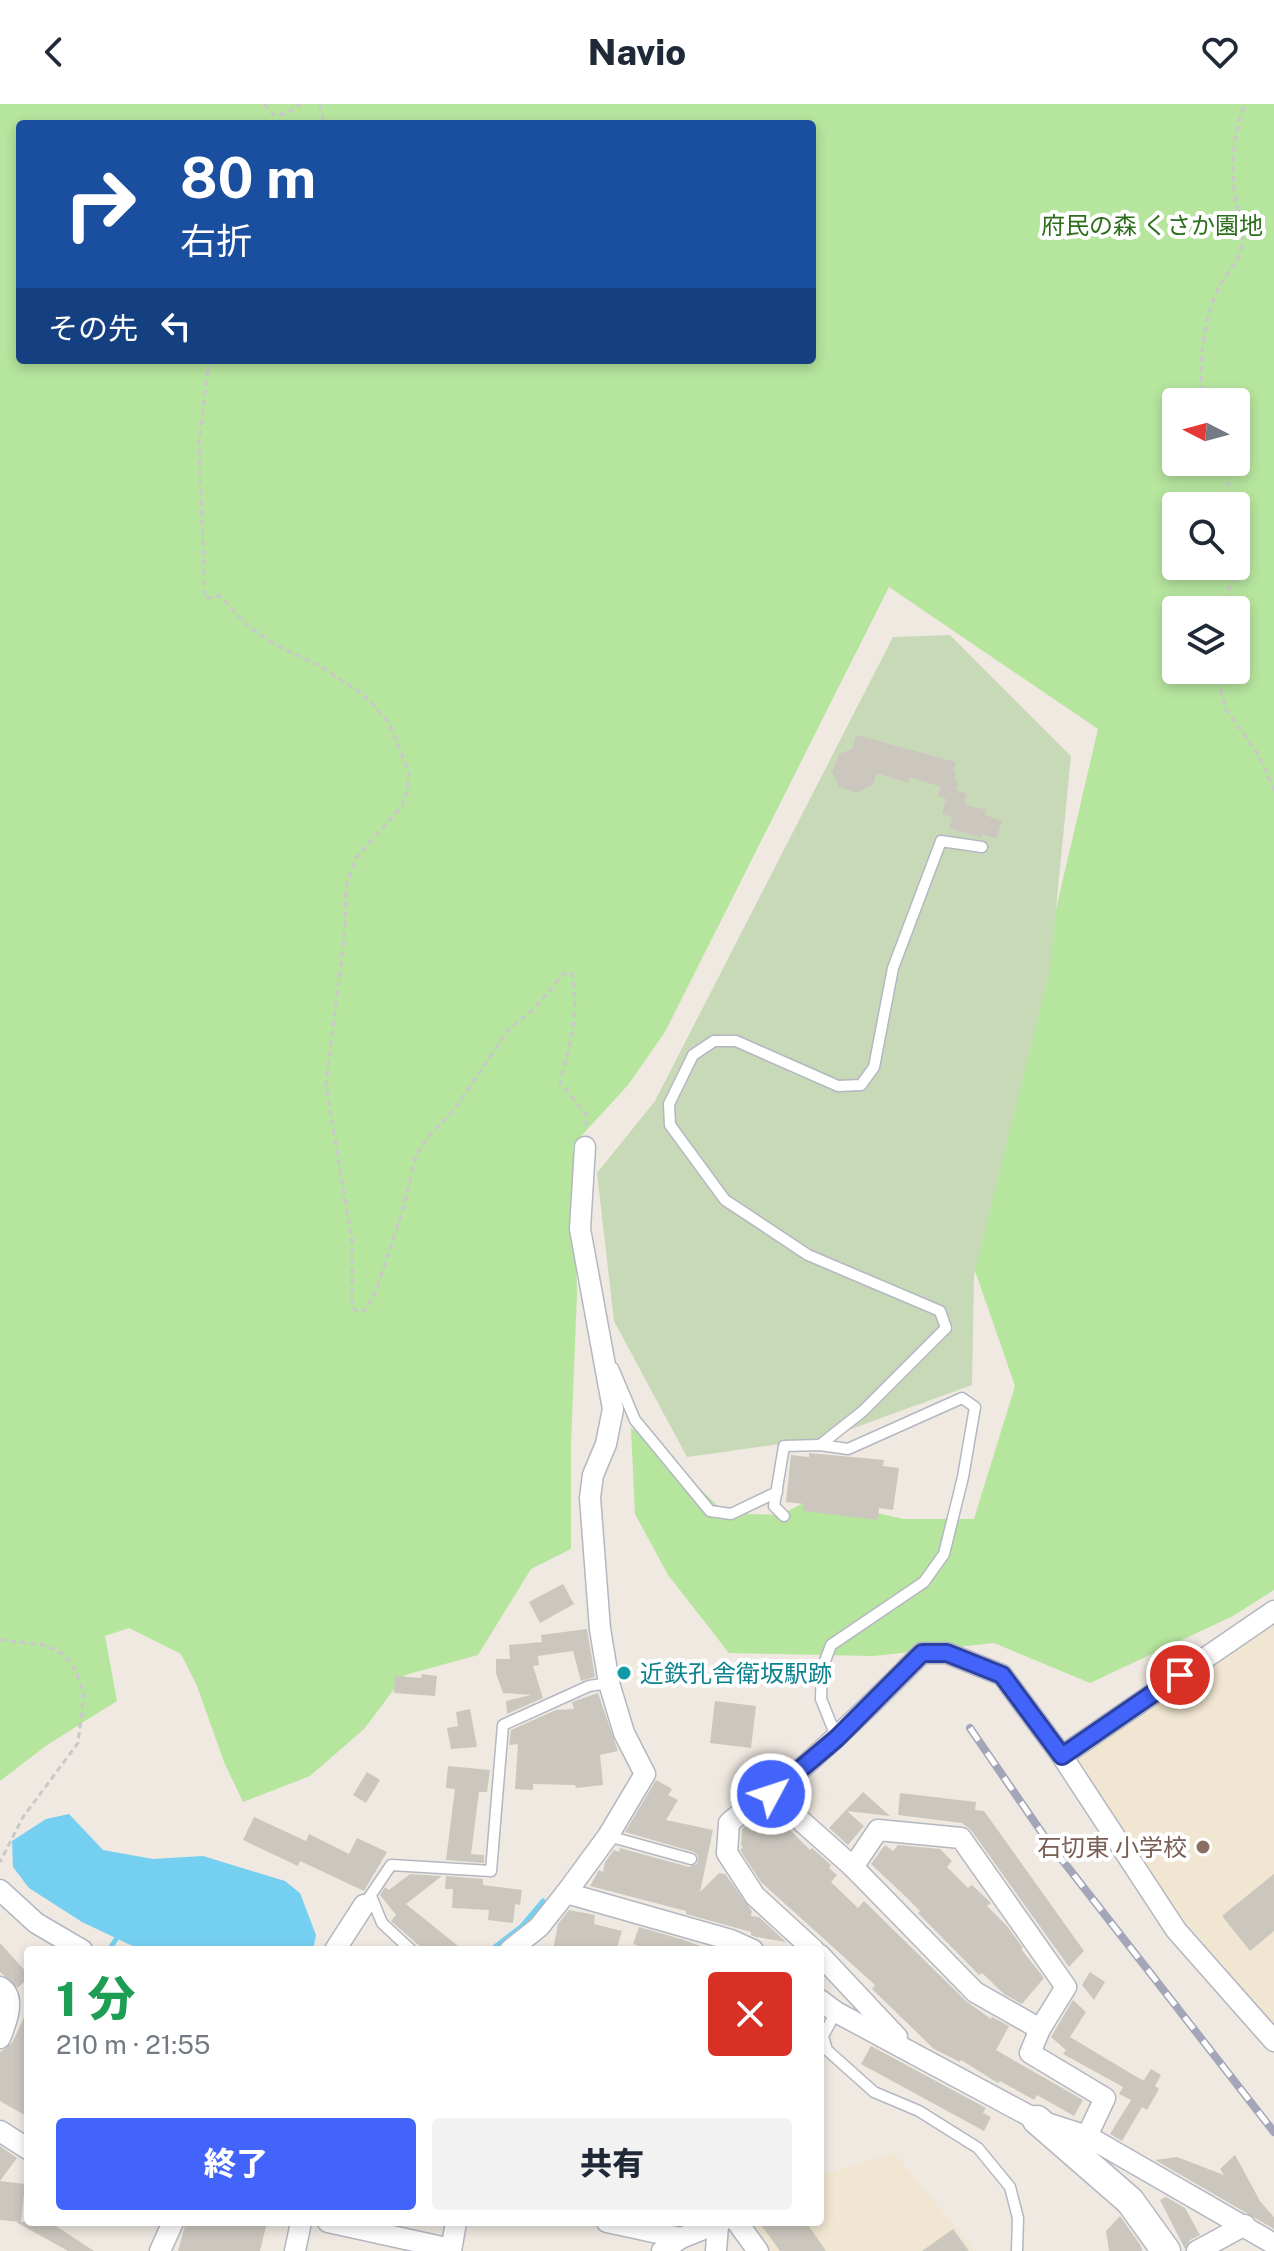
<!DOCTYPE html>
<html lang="ja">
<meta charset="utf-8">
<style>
body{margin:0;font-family:"Public Sans","Noto Sans JP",sans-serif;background:#f2f2f3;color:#1f2937;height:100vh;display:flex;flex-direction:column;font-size:30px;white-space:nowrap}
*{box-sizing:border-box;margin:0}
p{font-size:26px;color:#747a83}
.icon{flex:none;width:44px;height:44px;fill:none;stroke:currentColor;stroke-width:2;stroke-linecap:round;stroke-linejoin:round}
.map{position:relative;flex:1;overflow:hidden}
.sheet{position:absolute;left:24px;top:1842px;width:800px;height:280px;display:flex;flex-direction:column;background:#fff;border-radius:8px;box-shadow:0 4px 12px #0003}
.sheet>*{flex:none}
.guide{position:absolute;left:16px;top:16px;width:800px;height:244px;border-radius:8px;box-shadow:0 4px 12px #0003;background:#1a4fa0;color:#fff;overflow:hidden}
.needle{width:52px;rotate:276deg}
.fabs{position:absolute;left:1162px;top:284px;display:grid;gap:16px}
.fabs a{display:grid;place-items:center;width:88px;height:88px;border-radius:8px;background:#fff;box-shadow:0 4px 12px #0003;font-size:40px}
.pin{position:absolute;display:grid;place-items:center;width:68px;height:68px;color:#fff;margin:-34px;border:4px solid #fff;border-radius:50%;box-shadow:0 2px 8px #0007}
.me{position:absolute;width:88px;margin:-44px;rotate:50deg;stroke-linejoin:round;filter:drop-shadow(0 0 6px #0008)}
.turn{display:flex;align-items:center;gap:28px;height:168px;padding:0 32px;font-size:36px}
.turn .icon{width:104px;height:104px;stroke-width:2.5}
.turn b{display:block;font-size:56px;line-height:68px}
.then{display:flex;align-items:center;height:76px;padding:0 32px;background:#0003;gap:16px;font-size:30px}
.round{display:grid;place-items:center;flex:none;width:84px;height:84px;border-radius:8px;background:#f2f2f3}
.head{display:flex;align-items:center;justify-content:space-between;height:136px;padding:0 32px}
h1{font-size:48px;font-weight:800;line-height:60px;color:#1e9e55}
.action{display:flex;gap:16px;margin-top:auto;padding:16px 32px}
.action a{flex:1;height:92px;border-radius:8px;background:#4264fb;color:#fff;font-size:32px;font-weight:800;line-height:92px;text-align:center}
.action a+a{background:#f2f2f3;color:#1f2937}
header{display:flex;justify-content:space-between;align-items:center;height:104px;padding:0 32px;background:#fff;font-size:36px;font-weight:800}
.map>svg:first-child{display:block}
</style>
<header><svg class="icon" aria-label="back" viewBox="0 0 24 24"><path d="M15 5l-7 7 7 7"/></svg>Navio<svg class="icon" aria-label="heart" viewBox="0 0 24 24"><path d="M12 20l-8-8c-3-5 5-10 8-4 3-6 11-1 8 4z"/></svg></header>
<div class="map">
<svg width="1274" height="2147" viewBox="0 0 1274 2147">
<rect width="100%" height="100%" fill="#efe9e1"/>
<g fill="#f0e6d1">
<polygon points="1269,1521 1274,1522 1274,1921 1187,1820 1079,1666 1080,1651"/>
<polygon points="894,2049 975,2147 770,2147 748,2118 820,2118 820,2072"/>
</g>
<path fill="#b6e59e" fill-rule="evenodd" d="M0,0H1274V1486L1233,1512L1090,1579L994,1539L873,1552L729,1549L668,1471L635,1410L631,1324L647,1333L725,1409L780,1411L813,1394L903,1415H974L1015,1282L973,1161L1098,625L889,483L665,928L628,981L573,1041L577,1188L571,1341V1445L531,1465L478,1551L405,1571L364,1625L310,1672L243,1698L224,1658L197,1582L181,1550L129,1524L105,1532L117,1597L47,1641L0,1677ZM20,20H812V256H20ZM1176,298H1236V358H1176ZM1176,402H1236V462H1176ZM1176,506H1236V566H1176Z"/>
<polygon fill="#c8d9b8" points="950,531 1071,652 1050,865 974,1172 972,1281 829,1333 687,1353 614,1217 597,1069 655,997 893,533"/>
<polygon fill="#75cff0" points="69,1710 103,1746 153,1755 203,1752 285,1777 300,1789 316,1831 313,1846 141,1846 82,1818 29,1784 13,1763 12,1737 46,1715"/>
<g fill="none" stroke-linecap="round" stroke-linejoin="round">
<g stroke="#75cff0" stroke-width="5">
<polyline points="109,1846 118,1832"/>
<polyline points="491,1846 521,1823 543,1797"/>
</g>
</g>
<g fill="#cbc7bf">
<polygon points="856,631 956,658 953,668 956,669 954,676 958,677 956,686 967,690 964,700 986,706 985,711 1002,717 996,735 982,730 981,734 949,724 953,713 942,710 946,695 938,692 941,683 910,673 909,679 876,669 873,680 857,689 839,683 832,668 839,650 852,645"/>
<polygon points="809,1349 884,1356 883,1362 899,1364 893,1406 879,1404 878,1416 803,1407 804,1400 786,1398 791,1351 809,1353"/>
<polygon points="563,1480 574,1500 540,1519 529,1498"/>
<polygon points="587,1525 595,1573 581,1577 573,1547 538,1552 539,1561 533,1562 543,1594 507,1610 506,1597 531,1591 503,1589 496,1569 496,1555 510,1555 509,1541 542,1538 541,1531"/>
<polygon points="422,1570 437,1572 435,1592 394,1589 395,1572 421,1574"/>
<polygon points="598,1589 618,1647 600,1651 603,1681 576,1684 575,1681 533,1680 533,1686 515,1685 518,1640 509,1641 511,1626 556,1606 574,1605 572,1598"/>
<polygon points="715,1597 756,1602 751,1644 710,1639"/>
<polygon points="470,1605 477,1643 451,1645 447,1624 458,1622 456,1608"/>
<polygon points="448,1662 490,1666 487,1688 479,1688 471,1750 484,1751 484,1759 446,1756 455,1685 446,1684"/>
<polygon points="367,1668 380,1676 366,1699 353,1691"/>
<polygon points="656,1676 672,1685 668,1691 678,1696 666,1716 713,1726 700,1788 719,1769 725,1770 752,1807 751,1812 759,1813 786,1838 756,1833 751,1831 751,1828 686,1810 686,1807 590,1782 599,1766 603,1768 605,1758 614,1746 619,1748 620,1744 689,1763 697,1760 698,1752 694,1748 625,1728"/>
<polygon points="863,1688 890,1712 847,1707 864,1722 848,1741 829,1724"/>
<polygon points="900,1689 976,1698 975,1706 984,1707 1084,1847 1069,1863 971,1726 962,1719 898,1711"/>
<polygon points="764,1709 773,1717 777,1713 810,1746 812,1744 831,1761 829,1764 837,1771 831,1778 858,1804 864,1797 966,1897 991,1915 992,1913 1009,1922 996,1946 1083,1996 1074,2012 1037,1991 1034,1996 1000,1977 998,1979 961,1956 960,1958 934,1945 872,1885 875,1881 761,1778 740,1746 743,1743 741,1741 742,1725"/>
<polygon points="254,1713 306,1737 309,1730 349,1750 357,1734 387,1748 364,1787 300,1757 298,1762 243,1736"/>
<polygon points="885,1741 893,1747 898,1741 940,1745 952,1757 947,1763 968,1784 972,1781 991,1799 987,1802 1007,1822 1023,1844 1021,1845 1044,1874 1022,1900 1004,1890 982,1869 979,1871 918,1809 920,1807 906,1793 871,1760"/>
<polygon points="410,1770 442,1772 406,1800 463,1846 424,1846 391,1817 396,1811 380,1791 385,1783 389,1786"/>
<polygon points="1274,1770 1274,1827 1250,1847 1222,1812"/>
<polygon points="446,1772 483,1775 483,1781 522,1786 520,1801 515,1800 513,1819 488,1816 489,1806 452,1804 453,1785 445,1785"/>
<polygon points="569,1806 595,1811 594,1820 622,1827 616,1846 553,1846 558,1820"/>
<polygon points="639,1823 681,1835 706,1844 705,1846 649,1846 633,1840"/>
<polygon points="0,1839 28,1870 28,1874 18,1884 0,1868"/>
<polygon points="1090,1868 1105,1878 1094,1896 1082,1881"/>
<polygon points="1073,1896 1086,1908 1070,1933 1140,1975 1144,1976 1151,1965 1161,1971 1155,1982 1159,1985 1147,2006 1142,2003 1122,2037 1110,2030 1131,1996 1119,1990 1123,1983 1063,1950 1066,1946 1051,1933"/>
<polygon points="28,1905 28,2013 0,1997 0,1948 12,1939"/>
<polygon points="871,1942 986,2004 983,2009 991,2013 984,2027 861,1960"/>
<polygon points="0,2042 17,2054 0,2077 25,2080 21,2118 0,2116"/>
<polygon points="1235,2051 1260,2097 1274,2113 1274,2125 1155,2056 1177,2053 1224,2071 1220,2065"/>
<polygon points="1166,2093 1185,2104 1200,2131 1190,2136 1185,2145 1160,2096"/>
<polygon points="1120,2112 1141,2142 1142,2147 1109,2147 1106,2127"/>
<polygon points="16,2118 50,2118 94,2147 68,2147"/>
<polygon points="186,2118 267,2118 260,2147 178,2147"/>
<polygon points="759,2118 806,2118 826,2147 780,2147"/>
<polygon points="953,2125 969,2147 922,2147"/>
</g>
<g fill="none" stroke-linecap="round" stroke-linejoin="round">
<g stroke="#b4b7c1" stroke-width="13">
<g id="lane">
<polyline points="613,1264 635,1316 710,1407 731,1410 777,1388"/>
<polyline points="820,1341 863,1307 946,1224 940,1207 808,1151 725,1096 670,1021 669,1000 693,951 714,937 736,937 838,982 861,981 874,963 893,864 941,737 982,743"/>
<polyline points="784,1412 774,1402 784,1342 820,1341 848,1345 962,1294 975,1303 963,1373 944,1450 924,1478 831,1541 822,1565 821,1595 836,1632"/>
<polyline points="608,1732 691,1755"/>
<polyline points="371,1792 382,1819 411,1846"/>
<polyline points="364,1801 391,1761 491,1767 503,1621 589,1582 609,1579"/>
<polyline points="836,1908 823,1932 827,1946 874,1988 919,2007 978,2044 1010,2083 1018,2114 1017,2147"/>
</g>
</g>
<g stroke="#b4b7c1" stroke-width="23">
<g id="street">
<polyline points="1062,1652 1274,1507"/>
<polyline points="771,1690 853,1763 975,1888 1040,1925"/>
<polyline points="853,1763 878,1726 961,1734 1066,1883 1040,1925 1030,1949 1105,1994 1087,2032"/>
<polyline points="0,1786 36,1819 82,1846"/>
<polyline points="566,1789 731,1836 753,1846"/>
<polyline points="335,1846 364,1801"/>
<polyline points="510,1846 539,1823 566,1789 608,1732 645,1670 624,1629 609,1579 600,1525 590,1394 593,1371 606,1340 613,1305 580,1125 585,1043"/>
<path d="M814,1846L755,1792L727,1749L729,1719C749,1701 772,1689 793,1672C838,1633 880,1592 922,1549H947L1002,1571L1062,1652L1176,1826L1274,1937"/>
<polyline points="820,1851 897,1933"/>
<path d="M0,1883C17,1893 6,1919 0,1934"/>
<polyline points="820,1896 836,1908 1037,2016 1087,2032 1274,2140"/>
<polyline points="0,2027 28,2045"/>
<polyline points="328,2118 451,2145"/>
<polyline points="607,2118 681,2134"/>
<polyline points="737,2118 758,2147"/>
<polyline points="160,2147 173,2118"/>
<polyline points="295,2147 301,2118"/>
<polyline points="451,2147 456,2118"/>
<polyline points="662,2147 681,2134 721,2118"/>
<polyline points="716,2147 718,2121"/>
<polyline points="1197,2147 1245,2121"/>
</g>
</g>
<g stroke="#b4b7c1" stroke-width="31">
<polyline id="secondary" points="1037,2016 1130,2097 1166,2147"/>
</g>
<g stroke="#c9c9c9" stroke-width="3" stroke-dasharray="6 4" stroke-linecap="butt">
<polyline points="264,0 274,11 286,10 301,0"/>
<polyline points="320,0 324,20"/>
<path d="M209,256L199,339L205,494L220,492L248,522L274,540L318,561L357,586L372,599L389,619L409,668L407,688L402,702L356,754L346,783L345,825L326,981L352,1137V1203L358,1208L365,1206L376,1187L403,1105L416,1052L427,1034L454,1006L508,926L535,904L563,870L572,869C579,913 571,936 560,979L586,1010V1024"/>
<path d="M1202,298C1199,257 1202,221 1219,183C1225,171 1237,159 1241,146C1246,126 1236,105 1234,85C1231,55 1234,28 1245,0"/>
<polyline points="1223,358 1233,402"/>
<path d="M1221,506C1226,484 1247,455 1246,434C1246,426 1239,419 1236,411"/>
<polyline points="1216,566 1226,606 1257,648 1274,686"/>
<polyline points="0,1536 45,1541 65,1551 76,1567 84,1590 78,1639 23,1713 0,1758"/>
</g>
<use href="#lane" stroke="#fff" stroke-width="10"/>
<use href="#street" stroke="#fff" stroke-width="20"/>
<use href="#secondary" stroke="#fff" stroke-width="28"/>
<g stroke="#a3a6b8" stroke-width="8">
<polyline id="rail" points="970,1624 1049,1739 1274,2028"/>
</g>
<use href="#rail" stroke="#fff" stroke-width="5" stroke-dasharray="15" stroke-linecap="butt"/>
</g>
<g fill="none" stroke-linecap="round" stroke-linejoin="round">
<g stroke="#2b41a3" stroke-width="20">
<polyline id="route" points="771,1690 837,1634 922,1549 947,1549 1002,1571 1062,1652 1180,1571"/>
</g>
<use href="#route" stroke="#4264fb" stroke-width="14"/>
</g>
<circle fill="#0f9aa8" stroke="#fff" stroke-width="3" cx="624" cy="1569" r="8"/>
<circle fill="#8d6e63" stroke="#fff" stroke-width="3" cx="1203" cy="1743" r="8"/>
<g text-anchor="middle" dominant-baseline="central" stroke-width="8" stroke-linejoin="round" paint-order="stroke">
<g font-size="24" fill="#2c6e1b" stroke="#fff">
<text x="1152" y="121">府民の森 くさか園地</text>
</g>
<g font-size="24" fill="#0d838f" stroke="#fff" text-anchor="start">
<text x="640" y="1569">近鉄孔舎衛坂駅跡</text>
</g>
<g font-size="24" fill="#785e54" stroke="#fff" text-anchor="end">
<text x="1187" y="1743">石切東 小学校</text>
</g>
</g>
</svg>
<div class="fabs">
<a><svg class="needle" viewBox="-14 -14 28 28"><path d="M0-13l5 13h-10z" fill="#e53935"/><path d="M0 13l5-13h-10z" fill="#747a83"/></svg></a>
<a><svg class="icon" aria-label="search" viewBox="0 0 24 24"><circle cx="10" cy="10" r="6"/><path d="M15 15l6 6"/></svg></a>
<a><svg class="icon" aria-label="layers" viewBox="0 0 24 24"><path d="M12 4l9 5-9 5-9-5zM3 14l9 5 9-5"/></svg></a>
</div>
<div class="pin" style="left:1180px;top:1571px;background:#d93025"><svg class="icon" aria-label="arrive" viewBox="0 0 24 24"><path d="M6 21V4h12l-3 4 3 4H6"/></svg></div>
<svg class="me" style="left:771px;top:1690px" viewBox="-20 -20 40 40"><circle r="17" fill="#4264fb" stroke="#fff" stroke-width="3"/><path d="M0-11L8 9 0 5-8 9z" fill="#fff"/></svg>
<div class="guide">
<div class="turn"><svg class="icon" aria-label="right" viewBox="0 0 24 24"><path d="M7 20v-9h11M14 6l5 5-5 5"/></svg><div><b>80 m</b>右折</div></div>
<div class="then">その先<svg class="icon" aria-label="left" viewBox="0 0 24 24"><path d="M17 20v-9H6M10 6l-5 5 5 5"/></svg></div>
</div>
<section class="sheet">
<div class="head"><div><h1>1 分</h1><p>210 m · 21:55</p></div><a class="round" style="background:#d93025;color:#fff"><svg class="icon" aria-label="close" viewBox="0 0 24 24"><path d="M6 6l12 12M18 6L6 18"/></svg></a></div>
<div class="action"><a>終了</a><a>共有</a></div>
</section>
</div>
